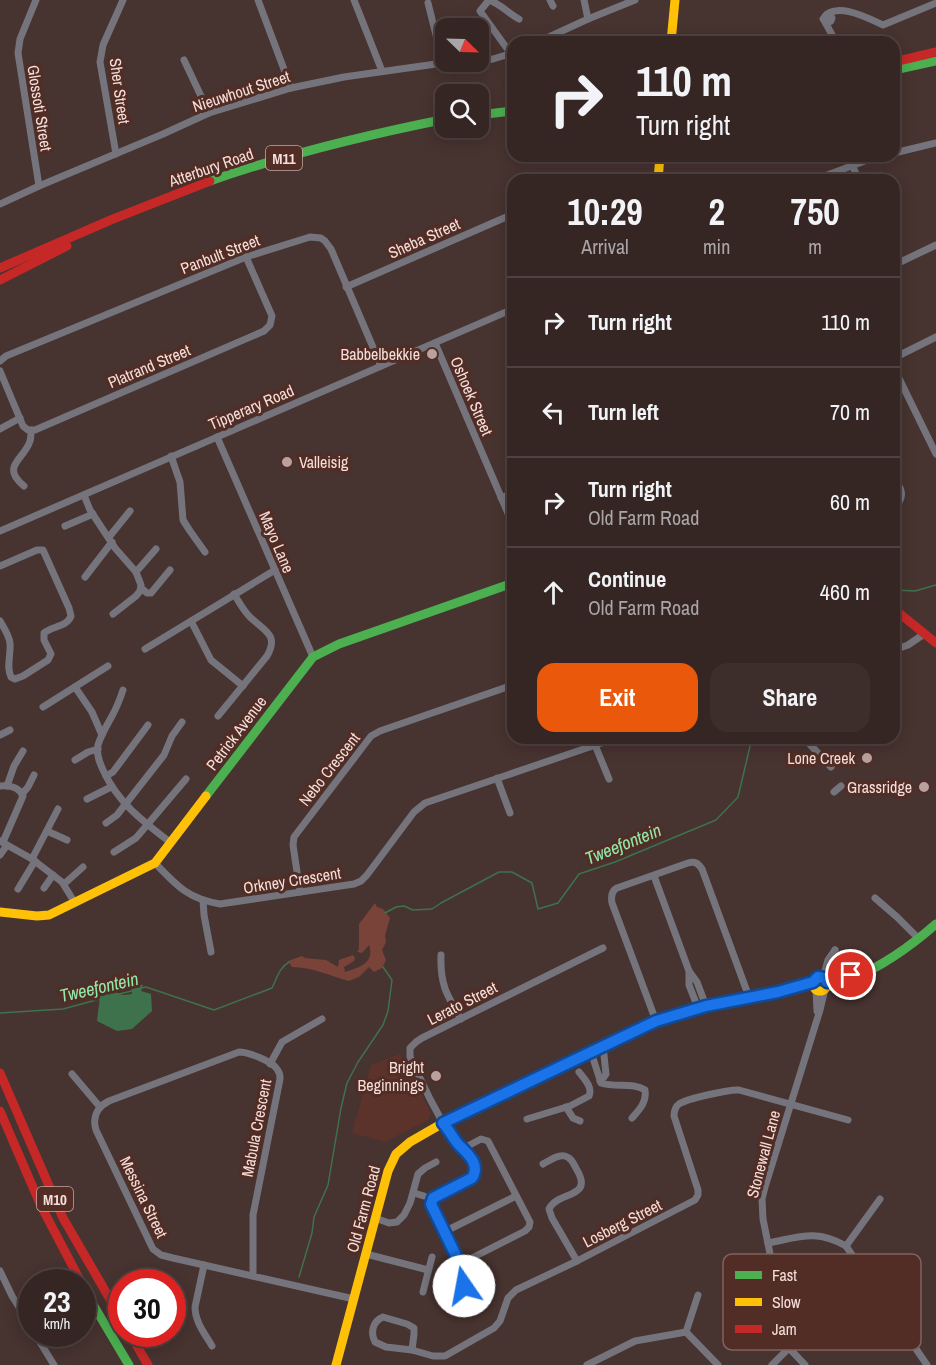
<!DOCTYPE html>
<style>
body{margin:0;font-family:"Archivo Narrow",sans-serif;background:#3d2e2c;color:#f1f3f6;height:100vh;display:flex;flex-direction:column;font-size:22px;white-space:nowrap}
*{box-sizing:border-box;margin:0}
p{font-size:20px;color:#aaa5a6}
.icon{flex:none;width:33px;height:33px;fill:none;stroke:currentColor;stroke-width:2;stroke-linecap:round;stroke-linejoin:round}
.map{position:relative;flex:1;overflow:hidden}
.panel{position:absolute;left:507px;top:174px;width:393px;height:570px;display:flex;flex-direction:column;background:#352624;border-radius:18px;box-shadow:0 3px 15px #0003,0 0 0 2px #4f4341}
.panel>*{flex:none}
.banner{position:absolute;left:507px;top:36px;width:393px;height:126px;border-radius:18px;box-shadow:0 3px 15px #0003,0 0 0 2px #4f4341;background:#352624;color:#f1f3f6;overflow:hidden}
.needle{width:39px;rotate:113deg}
.tools{position:absolute;left:435px;top:18px;display:grid;gap:12px}
.tools a{display:grid;place-items:center;width:54px;height:54px;border-radius:12px;background:#352624;box-shadow:0 3px 15px #0003,0 0 0 2px #4f4341;font-size:30px}
.speed{position:absolute;left:18px;top:1269px;display:flex;gap:12px;font-size:30px;font-weight:700;text-align:center}
.speed>*{display:grid;place-content:center;width:78px;height:78px;border-radius:50%;background:#352624;box-shadow:0 3px 15px #0003,0 0 0 2px #4f4341;line-height:1}
.speed small{font-size:15px;font-weight:400}
.speed .limit{border:9px solid #d22;background:#fff;color:#111}
.pin{position:absolute;display:grid;place-items:center;width:51px;height:51px;color:#fff;margin:-26px;border:3px solid #fff;border-radius:50%;box-shadow:0 2px 6px #0007}
.me{position:absolute;width:66px;margin:-33px;rotate:348deg;stroke-linejoin:round;filter:drop-shadow(0 0 4px #0008)}
.turn{display:flex;align-items:center;gap:21px;height:126px;padding:0 30px;font-size:27px}
.turn .icon{width:78px;height:78px;stroke-width:2.5}
.turn b{display:block;font-size:42px;line-height:51px}
.eta{display:flex;justify-content:space-evenly;align-items:center;height:102px;text-align:center}
.eta b{font-size:36px;font-weight:700;line-height:42px}
.button{display:flex;gap:12px;margin-top:auto;padding:12px 30px}
.button a{flex:1;height:69px;border-radius:18px;background:#ea580c;color:#fff;font-size:24px;font-weight:700;line-height:69px;text-align:center}
.button a+a{background:#3d2e2c;color:#f1f3f6}
ul{padding:0;list-style:none}
li{display:flex;align-items:center;gap:18px;height:90px;padding:0 30px;border-top:2px solid #4f4341}
li div{flex:1}
li b{display:block;font-size:22px}
li em{font-style:normal}
.map>svg:first-child{display:block}
</style>
<div class="map">
<svg width="936" height="1365" viewBox="0 0 936 1365">
<rect width="100%" height="100%" fill="#473330"/>
<polygon fill="#5b332b" points="400,1054 431,1113 428,1120 385,1142 352,1133 371,1065"/>
<path fill="#7a4339" d="M375,903L377,907L383,909L390,918L385,935L386,942L382,950L386,960L382,968L374,972L369,967L359,977L349,981C330,976 312,967 292,967L288,961L302,956L305,958L326,960L338,967L339,960L353,955L355,958L354,961L344,967L345,972C360,967 375,963 369,945L362,953L357,952L359,949V924Z"/>
<polygon fill="#3e724c" points="138,984 143,985 141,991 151,994 152,1011 132,1029 117,1031 97,1021 100,996 110,990 123,995 132,994 131,986"/>
<g fill="none" stroke-linecap="round" stroke-linejoin="round">
<g stroke="#3e724c" stroke-width="1.5">
<polyline points="894,590 915,591 936,585"/>
<polyline points="385,913 396,907 404,906 413,910 432,909 441,903 499,872 512,872 532,883 538,909 558,903 579,874 615,862 716,820 738,797 752,738"/>
<path d="M142,988L146,987L214,1010L272,988C277,978 279,968 289,962"/>
<polyline points="119,994 132,991"/>
<polyline points="0,1013 63,1009 100,999"/>
<polyline points="299,1277 312,1233 314,1217 328,1185 341,1108 347,1083 358,1062 383,1025 388,1011 392,980 383,967"/>
</g>
<g stroke="#75747c" stroke-width="7">
<polyline points="36,0 20,39 18,53 39,186"/>
<polyline points="258,0 291,88"/>
<polyline points="354,0 382,71"/>
<polyline points="489,0 480,11 511,54"/>
<path d="M489,0C502,5 508,13 519,19"/>
<polyline points="550,0 553,6"/>
<polyline points="584,0 588,19"/>
<polyline points="428,3 443,63"/>
<path d="M827,14L830,15L832,18L831,21L827,23L823,19C834,0 868,18 883,25L936,3"/>
<polyline points="825,22 836,42"/>
<polyline points="538,42 588,19 635,0"/>
<polyline points="184,60 209,113"/>
<polyline points="478,61 493,59 513,53"/>
<polyline points="894,153 936,143"/>
<polyline points="116,154 100,62 103,45 123,0"/>
<polyline points="852,165 859,180"/>
<polyline points="814,180 870,159 881,156"/>
<polyline points="0,204 39,186 163,134 209,113 291,88 344,77 443,63 469,62"/>
<polyline points="894,253 899,263"/>
<polyline points="894,265 936,245"/>
<polyline points="346,287 513,214"/>
<polyline points="435,343 513,525"/>
<polyline points="894,358 936,337"/>
<polyline points="0,361 6,356 246,257 310,237 321,238 325,241 331,249 381,366"/>
<polyline points="894,368 936,454"/>
<polyline points="0,371 23,426 28,430 35,430 264,331 270,325 272,316 246,257"/>
<polyline points="0,429 20,418"/>
<polyline points="217,437 313,657"/>
<polyline points="171,456 180,482 183,520 190,531 205,552"/>
<path d="M894,480C905,491 903,498 894,510"/>
<path d="M24,486C0,466 24,460 30,441C31,438 31,433 31,430"/>
<polyline points="84,495 90,510 115,548 136,572 141,585 140,591 136,596 113,614"/>
<polyline points="501,498 513,493"/>
<polyline points="65,526 93,514"/>
<polyline points="0,531 513,309"/>
<polyline points="109,537 130,511"/>
<path d="M0,566L37,550H43L69,608L71,616C67,627 52,626 44,633V640L51,654L48,660L23,676L15,679L11,677C6,667 11,655 10,643C9,635 4,628 0,621"/>
<polyline points="136,572 156,549"/>
<polyline points="85,577 112,542"/>
<polyline points="141,588 147,593 151,593 170,570"/>
<polyline points="191,621 211,660 243,686"/>
<polyline points="145,649 275,570"/>
<polyline points="894,650 908,645 924,634"/>
<polyline points="75,687 92,712 102,735"/>
<path d="M123,690C120,699 117,707 112,716C107,725 101,735 98,745C96,755 100,764 104,772C119,804 144,822 171,843"/>
<polyline points="43,707 108,666"/>
<path d="M218,716L267,656C279,635 265,631 251,618C244,612 239,602 234,594"/>
<polyline points="0,735 10,730"/>
<polyline points="804,738 831,767"/>
<polyline points="595,745 609,779"/>
<polyline points="75,760 88,752 98,749"/>
<polyline points="106,776 113,772 148,725"/>
<polyline points="497,778 510,813"/>
<path d="M0,786C9,785 19,787 23,796L3,842"/>
<polyline points="7,786 14,766 23,751"/>
<polyline points="834,792 841,786"/>
<polyline points="22,794 28,787 34,775"/>
<polyline points="87,799 111,787"/>
<polyline points="106,823 117,815 164,755 172,736 182,722"/>
<polyline points="47,831 67,840"/>
<polyline points="0,841 32,859 62,882 75,903"/>
<polyline points="114,852 136,838 186,779"/>
<polyline points="0,855 7,845"/>
<polyline points="32,859 58,809"/>
<path d="M155,863C177,886 188,899 220,904L354,884L361,881L367,875L414,812L425,803L616,738"/>
<polyline points="654,876 689,971 697,982 706,1006"/>
<polyline points="64,884 83,867"/>
<polyline points="44,888 53,875"/>
<polyline points="18,889 35,861"/>
<polyline points="300,892 293,845 294,837 371,736 380,731 513,685"/>
<polyline points="875,898 897,917 919,939"/>
<polyline points="203,900 204,915 211,952"/>
<path d="M441,955C440,984 446,994 461,1019"/>
<polyline points="689,971 689,985 698,1008"/>
<polyline points="823,978 828,960 835,950"/>
<polyline points="826,980 832,970 835,950"/>
<polyline points="816,989 817,1011"/>
<path d="M656,1021L612,903C611,897 611,891 617,888L688,863C695,861 698,863 702,869L749,997"/>
<path d="M591,1052L601,1083C615,1088 633,1082 645,1090C647,1102 639,1110 632,1118"/>
<polyline points="270,1064 282,1042 322,1019"/>
<polyline points="72,1074 100,1107"/>
<polyline points="600,1081 604,1077 606,1074 603,1046"/>
<polyline points="566,1107 573,1118 580,1121"/>
<path d="M527,1119L570,1106L589,1096C593,1087 584,1079 579,1072"/>
<path d="M543,1164C549,1161 558,1154 565,1156C572,1158 574,1165 577,1170C594,1199 557,1191 549,1209L552,1218L577,1261"/>
<polyline points="414,1193 424,1196"/>
<polyline points="375,1218 389,1223 397,1222 404,1215 410,1203 418,1174 425,1168 436,1162"/>
<polyline points="444,1232 516,1196"/>
<path d="M768,1243C800,1237 816,1229 846,1246L927,1365"/>
<polyline points="846,1246 880,1199"/>
<polyline points="366,1254 428,1270"/>
<polyline points="460,1264 525,1231 529,1227 530,1222 488,1141 481,1139 464,1148"/>
<path d="M204,1265L195,1307C195,1322 205,1334 212,1346"/>
<polyline points="0,1271 12,1296 32,1328"/>
<path d="M253,1276V1215L280,1079C280,1075 280,1073 277,1069C272,1061 248,1052 239,1052L109,1101C97,1107 92,1117 96,1130L151,1245L153,1249L161,1255L173,1258L354,1299"/>
<polyline points="469,1287 465,1287 460,1283 462,1270 460,1264 431,1204 433,1199 473,1178 476,1171 474,1164 471,1157 464,1148 460,1146 451,1132 443,1123 430,1099 410,1057 410,1048 416,1042 422,1038 603,948"/>
<polyline points="423,1292 432,1257"/>
<path d="M383,1317L407,1324L414,1328V1334L412,1350L386,1347L375,1342C370,1332 373,1321 383,1317Z"/>
<polyline points="686,1332 698,1295"/>
<polyline points="35,1334 54,1365"/>
<path d="M412,1350L433,1356H445L494,1328L500,1321L508,1298L516,1290L577,1261L695,1200L698,1195V1190L674,1116C674,1111 675,1107 679,1104C686,1099 730,1089 739,1090L848,1120"/>
<polyline points="587,1365 635,1341 686,1332 718,1365"/>
<polyline points="772,1365 789,1348"/>
<polyline points="805,1365 789,1348 763,1219 762,1199 765,1187 820,1010 825,989"/>
</g>
<g stroke="#4caf50" stroke-width="9">
<polyline points="894,70 936,61"/>
<polyline points="478,115 513,111"/>
<path d="M210,181C287,154 366,135 446,119"/>
<polyline points="206,796 313,657 339,644 513,583"/>
<path d="M827,987C836,983 845,981 854,978C884,965 911,946 936,924"/>
<polyline points="489,1101 656,1021 704,1007 778,992 813,982"/>
<polyline points="82,1286 129,1365"/>
</g>
<g stroke="#ffc107" stroke-width="9">
<polyline points="671,42 675,0"/>
<polyline points="658,180 660,156"/>
<polyline points="0,912 37,916 49,915 155,863 206,796"/>
<circle cx="820" cy="984" r="7"/>
<polyline points="336,1365 388,1171 396,1154 410,1142 443,1123 489,1101"/>
</g>
<g stroke="#c62828" stroke-width="9">
<polyline points="894,62 936,52"/>
<polyline points="0,268 113,219 210,181"/>
<polyline points="0,280 67,246"/>
<polyline points="894,609 936,643"/>
<polyline points="0,1073 63,1218 122,1320"/>
<polyline points="0,1111 41,1206 81,1282"/>
<polyline points="130,1334 148,1365"/>
</g>
</g>
<g fill="none" stroke-linecap="round" stroke-linejoin="round">
<g stroke="#114b97" stroke-width="15">
<path id="route" d="M464,1286L460,1281L462,1270L460,1264L431,1204L433,1198L472,1178C481,1164 467,1153 458,1144C453,1138 449,1130 443,1123L656,1021L706,1006L778,992L813,982L818,977L825,978L827,982L851,975"/>
</g>
<use href="#route" stroke="#1a73e8" stroke-width="10"/>
</g>
<g fill="#b9a29e" stroke="#512d26" stroke-width="2">
<circle cx="432" cy="354" r="6"/>
<circle cx="287" cy="462" r="6"/>
<circle cx="867" cy="758" r="6"/>
<circle cx="924" cy="787" r="6"/>
<circle cx="436" cy="1076" r="6"/>
</g>
<g text-anchor="middle" dominant-baseline="central" stroke-width="6" stroke-linejoin="round" paint-order="stroke">
<g fill="#512d26" stroke="#c4a9a3" stroke-width="1.5">
<rect x="266" y="146" width="36" height="24" rx="4.5"/>
<rect x="37" y="1187" width="36" height="24" rx="4.5"/>
</g>
<g font-size="15" font-weight="bold" fill="#f6ded9">
<text x="284" y="158">M11</text>
<text x="55" y="1199">M10</text>
</g>
<g font-size="16" fill="#f6ded9" stroke="#512d26">
<text transform="translate(120 91) rotate(82)">Sher Street</text>
<text transform="translate(241 91) rotate(-18)">Nieuwhout Street</text>
<text transform="translate(40 108) rotate(81)">Glossoti Street</text>
<text transform="translate(211 167) rotate(-19)">Atterbury Road</text>
<text transform="translate(424 238) rotate(-24)">Sheba Street</text>
<text transform="translate(220 254) rotate(-21)">Panbult Street</text>
<text transform="translate(149 366) rotate(-23)">Platrand Street</text>
<text transform="translate(472 396) rotate(67)">Oshoek Street</text>
<text transform="translate(251 407) rotate(-23)">Tipperary Road</text>
<text transform="translate(277 542) rotate(67)">Mayo Lane</text>
<text transform="translate(236 733) rotate(-53)">Petrick Avenue</text>
<text transform="translate(329 769) rotate(-52)">Nebo Crescent</text>
<text transform="translate(292 880) rotate(-9)">Orkney Crescent</text>
<text transform="translate(462 1003) rotate(-27)">Lerato Street</text>
<text transform="translate(256 1128) rotate(-79)">Mabula Crescent</text>
<text transform="translate(763 1154) rotate(-75)">Stonewall Lane</text>
<text transform="translate(144 1197) rotate(64)">Messina Street</text>
<text transform="translate(363 1209) rotate(-75)">Old Farm Road</text>
<text transform="translate(622 1223) rotate(-27)">Losberg Street</text>
</g>
<g font-size="16" fill="#f6ded9" stroke="#512d26" text-anchor="end">
<text x="420" y="354">Babbelbekkie</text>
<text x="299" y="462" text-anchor="start">Valleisig</text>
<text x="855" y="758">Lone Creek</text>
<text x="912" y="787">Grassridge</text>
<text x="424" y="1067">Bright<tspan x="424" dy="18">Beginnings</tspan></text>
</g>
<g font-size="18" font-style="italic" fill="#93e9aa" stroke="#512d26">
<text transform="translate(623 844) rotate(-22)">Tweefontein</text>
<text transform="translate(99 987) rotate(-13)">Tweefontein</text>
</g>
</g>
<rect x="723" y="1254" width="198" height="96" rx="9" fill="#512d26" stroke="#82625c" stroke-width="1.5"/>
<rect x="735" y="1271" width="27" height="8" fill="#4caf50"/>
<rect x="735" y="1298" width="27" height="8" fill="#ffc107"/>
<rect x="735" y="1325" width="27" height="8" fill="#c62828"/>
<g font-size="16" fill="#f6ded9">
<text x="772" y="1281">Fast</text>
<text x="772" y="1308">Slow</text>
<text x="772" y="1335">Jam</text>
</g>
</svg>
<div class="tools">
<a><svg class="needle" viewBox="-14 -14 28 28"><path d="M0-13l5 13h-10z" fill="#e53935"/><path d="M0 13l5-13h-10z" fill="#aaa5a6"/></svg></a>
<a><svg class="icon" aria-label="search" viewBox="0 0 24 24"><circle cx="10" cy="10" r="6"/><path d="M15 15l6 6"/></svg></a>
</div>
<div class="speed"><div>23<small>km/h</small></div><div class="limit">30</div></div>
<div class="pin" style="left:851px;top:975px;background:#d93025"><svg class="icon" aria-label="arrive" viewBox="0 0 24 24"><path d="M6 21V4h12l-3 4 3 4H6"/></svg></div>
<svg class="me" style="left:464px;top:1286px" viewBox="-20 -20 40 40"><circle r="19" fill="#fff"/><path d="M0-13L10 11 0 6-10 11z" fill="#1a73e8"/></svg>
<div class="banner">
<div class="turn"><svg class="icon" aria-label="right" viewBox="0 0 24 24"><path d="M7 20v-9h11M14 6l5 5-5 5"/></svg><div><b>110 m</b>Turn right</div></div>
</div>
<section class="panel">
<div class="eta">
<div><b>10:29</b><p>Arrival</p></div>
<div><b>2</b><p>min</p></div>
<div><b>750</b><p>m</p></div>
</div>
<ul>
<li><svg class="icon" aria-label="right" viewBox="0 0 24 24"><path d="M7 20v-9h11M14 6l5 5-5 5"/></svg><div><b>Turn right</b></div><em>110 m</em></li>
<li><svg class="icon" aria-label="left" viewBox="0 0 24 24"><path d="M17 20v-9H6M10 6l-5 5 5 5"/></svg><div><b>Turn left</b></div><em>70 m</em></li>
<li><svg class="icon" aria-label="right" viewBox="0 0 24 24"><path d="M7 20v-9h11M14 6l5 5-5 5"/></svg><div><b>Turn right</b><p>Old Farm Road</p></div><em>60 m</em></li>
<li><svg class="icon" aria-label="ahead" viewBox="0 0 24 24"><path d="M12 20V5M6 11l6-6 6 6"/></svg><div><b>Continue</b><p>Old Farm Road</p></div><em>460 m</em></li>
</ul>
<div class="button"><a>Exit</a><a>Share</a></div>
</section>
</div>
